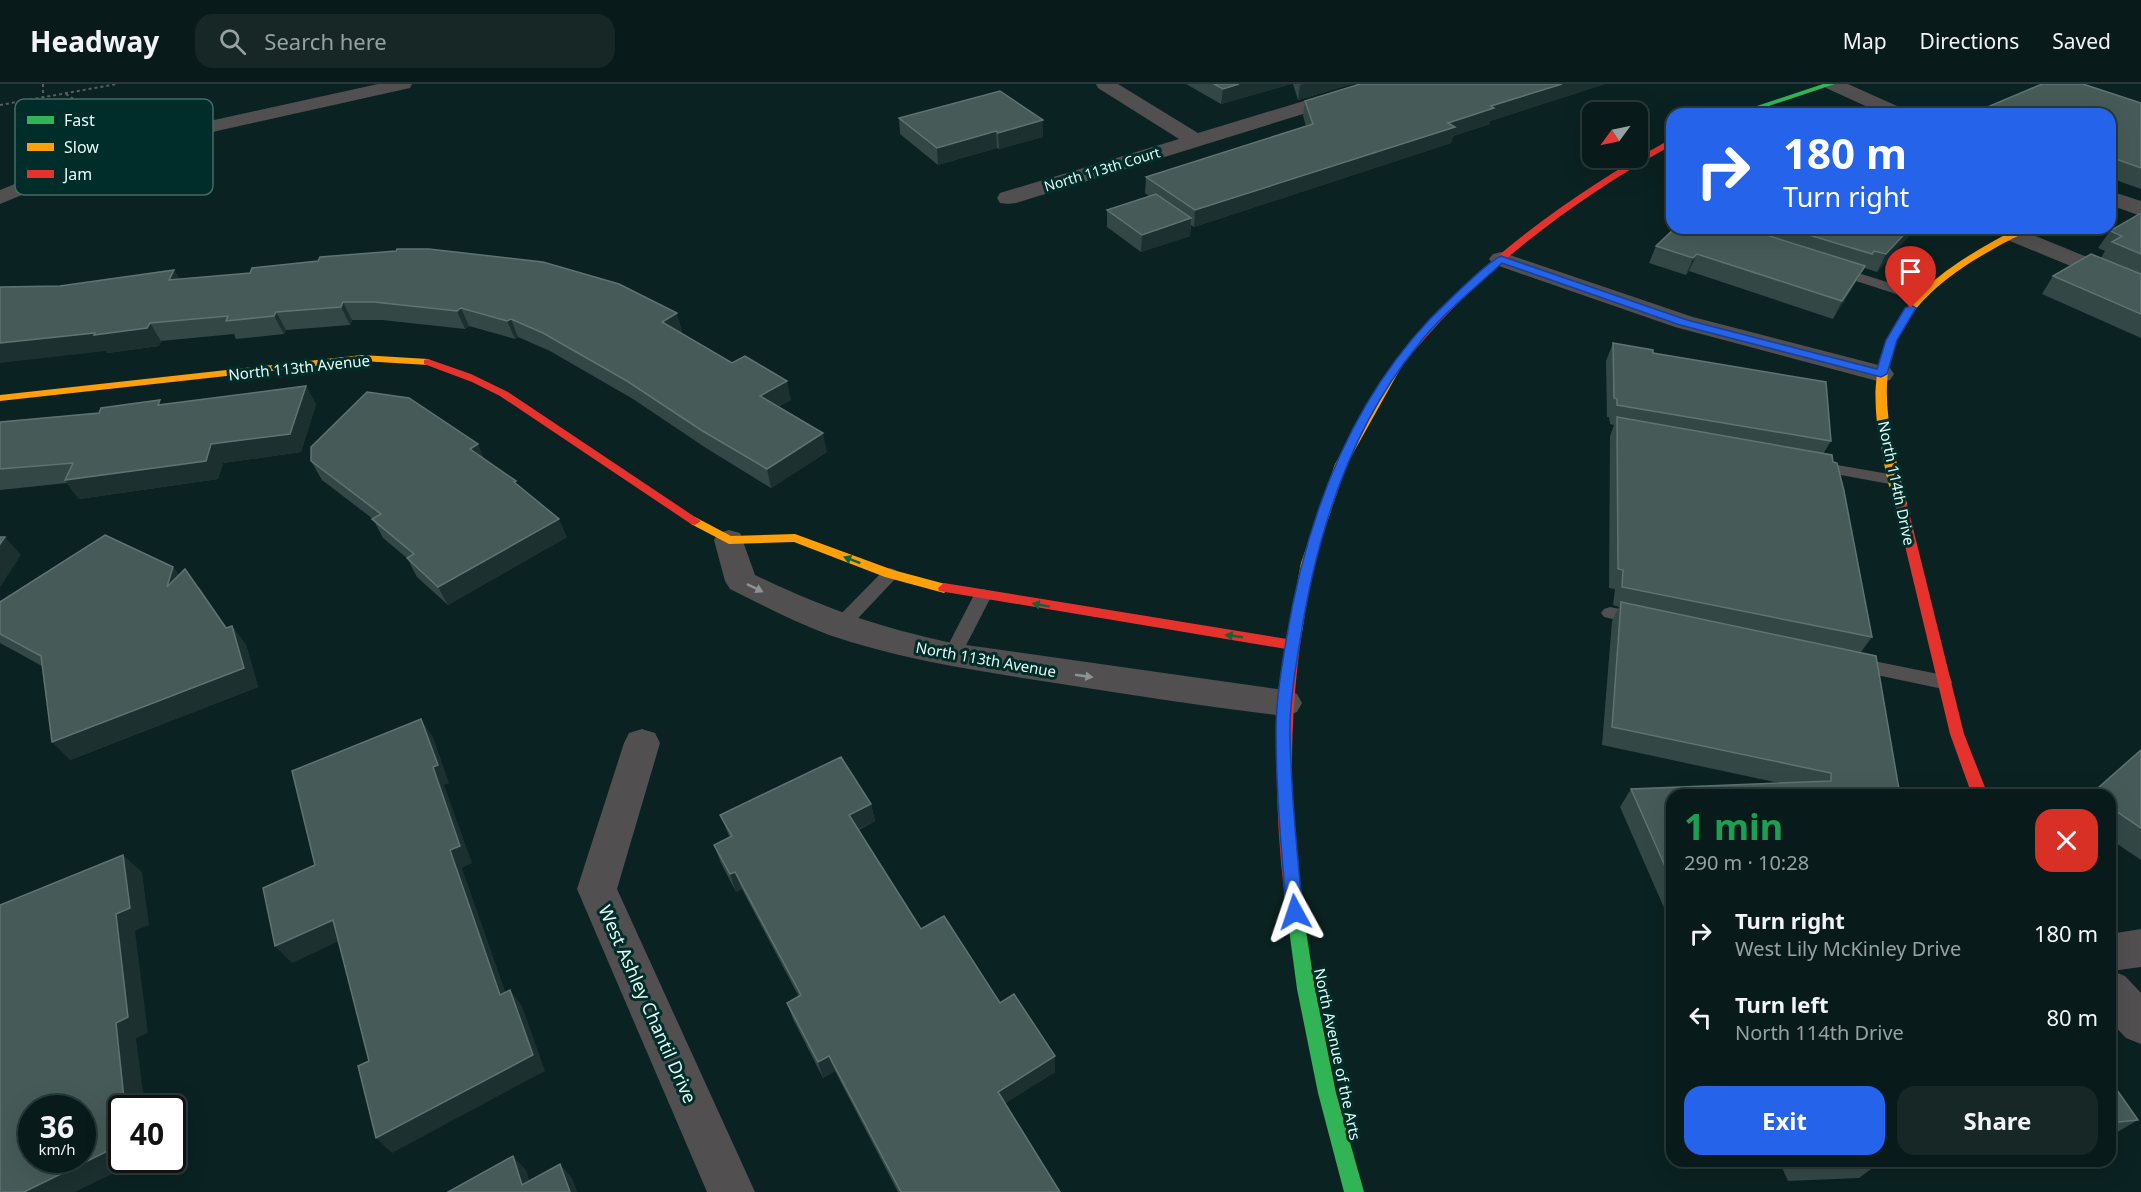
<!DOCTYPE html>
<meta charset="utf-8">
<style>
body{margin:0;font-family:"Noto Sans",sans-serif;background:#162726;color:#f1f3f6;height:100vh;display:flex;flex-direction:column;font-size:22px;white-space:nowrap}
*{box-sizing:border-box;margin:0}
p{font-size:20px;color:#98a1a2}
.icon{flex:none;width:33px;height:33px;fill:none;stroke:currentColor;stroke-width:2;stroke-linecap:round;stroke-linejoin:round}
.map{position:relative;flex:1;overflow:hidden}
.panel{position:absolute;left:1666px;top:705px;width:450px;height:378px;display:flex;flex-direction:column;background:#081a19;border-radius:18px;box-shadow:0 6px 24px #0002,0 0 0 2px #293838}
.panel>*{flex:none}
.guide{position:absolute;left:1666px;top:24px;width:450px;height:126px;border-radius:18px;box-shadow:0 6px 24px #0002,0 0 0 2px #293838;background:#2563eb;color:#fff;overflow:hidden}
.needle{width:39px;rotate:237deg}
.controls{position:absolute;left:1582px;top:18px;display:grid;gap:12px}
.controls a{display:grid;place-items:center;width:66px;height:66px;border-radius:12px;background:#081a19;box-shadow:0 6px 24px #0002,0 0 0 2px #293838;font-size:30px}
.speed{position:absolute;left:18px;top:1011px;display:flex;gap:12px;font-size:30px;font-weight:700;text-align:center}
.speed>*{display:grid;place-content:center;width:78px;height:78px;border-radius:50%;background:#081a19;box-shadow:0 6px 24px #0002,0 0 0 2px #293838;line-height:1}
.speed small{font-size:15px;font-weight:400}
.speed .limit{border:3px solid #111;border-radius:9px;background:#fff;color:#111}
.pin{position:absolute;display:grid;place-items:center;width:51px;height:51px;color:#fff;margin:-62px -26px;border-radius:50% 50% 50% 0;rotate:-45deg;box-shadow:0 0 6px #0007}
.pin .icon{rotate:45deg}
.me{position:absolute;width:66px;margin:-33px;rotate:355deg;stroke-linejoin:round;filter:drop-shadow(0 0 4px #0008)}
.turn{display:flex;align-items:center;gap:21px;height:126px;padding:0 18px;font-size:27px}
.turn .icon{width:78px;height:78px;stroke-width:2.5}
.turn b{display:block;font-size:42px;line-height:51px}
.round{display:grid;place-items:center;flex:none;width:63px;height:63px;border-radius:18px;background:#162726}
.headline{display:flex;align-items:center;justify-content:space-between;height:102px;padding:0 18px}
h1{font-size:36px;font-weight:700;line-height:45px;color:#1e9e55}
.cta{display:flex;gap:12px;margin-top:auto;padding:12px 18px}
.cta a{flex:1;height:69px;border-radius:18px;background:#2563eb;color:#fff;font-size:24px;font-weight:700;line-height:69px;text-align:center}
.cta a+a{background:#162726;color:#f1f3f6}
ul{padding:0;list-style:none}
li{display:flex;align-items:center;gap:18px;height:84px;padding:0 18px}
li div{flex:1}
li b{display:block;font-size:22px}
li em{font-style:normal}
header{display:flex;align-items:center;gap:36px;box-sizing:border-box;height:84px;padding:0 30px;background:#081a19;border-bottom:2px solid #293838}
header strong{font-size:28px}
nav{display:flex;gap:33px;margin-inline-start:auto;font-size:21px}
.search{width:420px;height:54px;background:#162726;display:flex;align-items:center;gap:15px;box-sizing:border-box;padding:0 21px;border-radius:18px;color:#98a1a2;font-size:22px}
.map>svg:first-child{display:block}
</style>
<header>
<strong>Headway</strong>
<div class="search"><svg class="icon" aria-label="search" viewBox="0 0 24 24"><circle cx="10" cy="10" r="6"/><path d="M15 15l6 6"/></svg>Search here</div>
<nav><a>Map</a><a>Directions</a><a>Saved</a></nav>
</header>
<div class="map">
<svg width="2141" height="1108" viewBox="0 0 2141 1108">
<rect width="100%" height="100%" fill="#0a2221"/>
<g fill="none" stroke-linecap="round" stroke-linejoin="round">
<g stroke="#5a5e5e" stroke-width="2" stroke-dasharray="3 3" stroke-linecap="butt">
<polyline points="43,0 43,13"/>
<polyline points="66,10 109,40"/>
<polyline points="0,21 117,0"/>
</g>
<g fill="#514f50" fill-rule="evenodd">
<polygon points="1836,182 1925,210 1927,213 1920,217 1915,216 1831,189 1830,186"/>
<polygon points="1814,377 1895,391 1903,396 1895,401 1808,385 1806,382"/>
<polygon points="890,484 896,486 899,490 896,494 846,547 840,548 834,547 831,542 834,537 884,486"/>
<polygon points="983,505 989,507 992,511 961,571 958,576 952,578 946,576 943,571 974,511 977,507"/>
<polygon points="1610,523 1645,530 1648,535 1645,540 1639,541 1604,533 1601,529 1604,525"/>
<polygon points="1854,573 1943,591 1950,593 1952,598 1950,603 1943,605 1848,585 1845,580 1848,575"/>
</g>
<g fill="#514f50" fill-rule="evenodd">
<polygon points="378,0 412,0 410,4 217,47 102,78 0,120 0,106 88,70 214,36"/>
<polygon points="1096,0 1118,0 1198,49 1360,0 1389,0 1387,4 1016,119 1008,120 1000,119 997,114 1000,109 1179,55 1098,4"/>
<polygon points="1824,0 1848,0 1906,26 1909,30 1883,30 1826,4"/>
<polygon points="2110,107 2141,117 2141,132 2110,121"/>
<polygon points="2016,144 2141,195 2141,211 2005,155 2002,150 2005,145"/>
<polygon points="1501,168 1693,233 1890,284 1894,290 1890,296 1881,298 1675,243 1493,180 1489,175 1493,170"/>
<path d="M729,446L740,449L755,491C824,524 877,543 952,559L1285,606L1297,610L1302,619L1297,628L1285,632C1208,623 1132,611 1055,599C978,587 903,576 829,551C794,538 762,521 730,505L725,497L714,456L718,449Z"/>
<polygon points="642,645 655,649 660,659 617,805 755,1108 707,1108 577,805 624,659 629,649"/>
<polygon points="2141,845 2141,883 2112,887 2125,892 2141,909 2141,960 2126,954 2110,937 2110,850"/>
</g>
<g fill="#30b455" fill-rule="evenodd">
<polygon points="1823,0 1835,0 1745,30 1733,30"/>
<polygon points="1292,801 1298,803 1300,808 1315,905 1336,1009 1364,1108 1344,1108 1318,1009 1297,905 1284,808 1286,803"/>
</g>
<g fill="#ff9f0a" fill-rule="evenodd">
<path d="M2018,144H2030C2022,151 2011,155 2002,160C1986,169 1970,178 1955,189C1863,255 1883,326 1907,420L1901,424L1897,423C1887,404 1884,377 1880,357C1857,241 1926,192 2018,144Z"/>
<polygon points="362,271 428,275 433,278 428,281 362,277 0,317 0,311"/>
<polygon points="1398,277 1403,280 1347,380 1313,479 1302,548 1300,551 1290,551 1288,548 1301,479 1335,380 1393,280"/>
<polygon points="695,433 731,452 795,450 893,486 949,501 950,504 944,509 885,493 794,458 729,460 691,440 689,437"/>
</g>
<g fill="#e5322d" fill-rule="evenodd">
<path d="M1669,56H1672V61C1569,119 1476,189 1402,282H1394V278C1469,184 1565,114 1669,56Z"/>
<polygon points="428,275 471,290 508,308 701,437 695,441 691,440 500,312 472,298 424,280 424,276"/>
<polygon points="1901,416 1907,420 1964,650 1988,711 1972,711 1950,650 1895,420"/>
<path d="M944,499L1287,555L1290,545H1300L1302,548C1289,635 1289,721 1300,808L1298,813L1292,815L1286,813L1284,808C1275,727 1273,645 1286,565L939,507L938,504Z"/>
</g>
</g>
<g fill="#334845">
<polygon points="1186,0 1291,0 1221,20"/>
<polygon points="1293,0 1352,0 1298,16"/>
<polygon points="1360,0 1605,0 1490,37 1490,40 1453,52 1451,59 1194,143 1191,141 1190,152 1141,168 1107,143 1107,126 1149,112 1145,109 1146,93 1306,42 1303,32 1305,17"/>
<polygon points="2141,19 2141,105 2110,94 2110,30"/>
<polygon points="899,34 1043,53 999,65 997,64 938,81 900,50"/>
<polygon points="2141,129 2141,254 2042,210 2053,192 2101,174 2105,167 2098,164 2110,147"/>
<polygon points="1675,144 1942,144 1929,151 1915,145 1877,188 1865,184 1862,188 1861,188 1855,199 1833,235 1689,187 1686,191 1649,179 1656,162"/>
<polygon points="174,186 179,195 250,189 682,247 680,248 791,316 778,323 827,368 771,404 706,364 633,315 550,267 518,253 515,255 469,242 465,245 382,236 352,236 350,241 286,246 284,250 236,255 234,250 161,257 159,262 107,269 106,267"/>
<polygon points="1613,259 1653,269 1831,357 1823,370 1833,378 1872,553 1861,568 1900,711 1672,711 1672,842 1620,723 1631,705 1779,699 1602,661 1612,537 1619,523 1613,521 1615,505 1609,504 1610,352 1614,341 1610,340 1609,333 1607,333 1606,277"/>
<polygon points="306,302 316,320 301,368 223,379 218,395 79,415 67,399 0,406 0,338 99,329"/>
<polygon points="484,375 517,401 567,453 448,521 417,493 407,474 383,454 373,435 322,396 311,377"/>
<polygon points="173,483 179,491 199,503 227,544 232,542 246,561 258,603 70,676 42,582 0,559 0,518"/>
<polygon points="2141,666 2141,776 2110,755 2110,711 2090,711"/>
<polygon points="871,720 875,737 859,746 921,845 1000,919 1055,972 1055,988 1005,1019 1060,1108 898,1108 835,987 823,994 793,935 787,919 799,913 742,805 736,808 721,779 714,761 730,754 720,731"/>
<polygon points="2110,996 2138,1036 2114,1050 2110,1051"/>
<polygon points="1779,1077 1877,1077 1878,1080 1859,1094 1788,1097"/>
</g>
<g fill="#1b302f">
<polygon points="1239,0 1291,0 1221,20 1223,5"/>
<polygon points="1303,0 1352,0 1298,16 1300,1"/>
<polygon points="1562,0 1605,0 1490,37 1490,40 1453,52 1451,59 1194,143 1195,126 1448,39 1491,22"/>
<polygon points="1043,36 1043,53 999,65 998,49"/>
<polygon points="996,47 997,64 938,81 937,64"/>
<polygon points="1191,134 1190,152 1141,168 1142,151"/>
<polygon points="1910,144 1916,144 1877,188 1886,170"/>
<polygon points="1933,144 1942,144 1929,151"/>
<polygon points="1697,170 1689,187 1686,191 1693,174"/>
<polygon points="1865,182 1855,199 1833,235 1842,217"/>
<polygon points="174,186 185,204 169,196"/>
<polygon points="343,218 352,236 350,241 341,223"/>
<polygon points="461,224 469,242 465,245 457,227"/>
<polygon points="276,228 286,246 284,250 274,232"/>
<polygon points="677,229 682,247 667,256 662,238"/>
<polygon points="511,235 518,253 515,255 507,237"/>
<polygon points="150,239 161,257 159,262 107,269 106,267 0,279 0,259"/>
<polygon points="787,297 791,316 764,331 760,312"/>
<polygon points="306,302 316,320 301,368 223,379 218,395 79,415 65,396 211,360"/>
<polygon points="823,349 827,368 771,404 767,385"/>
<polygon points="478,360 486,379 470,365"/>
<polygon points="559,435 567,453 448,521 438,503"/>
<polygon points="5,453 21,471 0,503 0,460"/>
<polygon points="173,483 187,502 167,503"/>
<polygon points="185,485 236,557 232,542 246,561 258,603 70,676 52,658 226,544"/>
<polygon points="421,635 433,653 449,699 444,701 472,779 462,784 512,927 500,911 450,766 433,683"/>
<polygon points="871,720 875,737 853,748 849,731"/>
<polygon points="123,771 142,788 149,841 135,847 148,949 136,954 145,1024 125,1024 116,939 116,830"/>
<polygon points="735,788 742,805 736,808 730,790"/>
<polygon points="333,836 348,853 292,879 275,862"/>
<polygon points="510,906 522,922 545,987 392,1069 376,1054"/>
<polygon points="829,972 835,987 823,994 818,978"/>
<polygon points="1055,972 1055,988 1000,1023 998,1008"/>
<polygon points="122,1060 122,1076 141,1076 75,1108 24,1108"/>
<polygon points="513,1072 526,1086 533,1108 522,1101"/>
<polygon points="560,1080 572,1094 577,1108 570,1108"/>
</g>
<g fill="#465b58" stroke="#5f7471" stroke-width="1.5" fill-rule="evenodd">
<polygon points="1214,0 1239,0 1223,5"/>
<polygon points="1360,0 1562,0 1491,22 1494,24 1448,39 1455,43 1195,126 1146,93 1313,40 1305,17"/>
<polygon points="2042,0 2083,0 2141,19 2141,84 2110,73 2110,30 1971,30"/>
<polygon points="1000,7 1043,36 998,49 996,47 937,64 899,34"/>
<polygon points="1156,110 1191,134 1142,151 1107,126"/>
<polygon points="2141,129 2141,170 2112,158 2122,152 2110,147"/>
<polygon points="1675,144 1744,144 1865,182 1842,217 1697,170 1693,174 1656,162"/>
<polygon points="1786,144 1910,144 1886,170 1874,167 1872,170"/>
<polygon points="397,165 429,165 543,178 619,200 677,229 662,238 732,279 745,272 787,297 760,312 823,349 767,385 701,346 627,297 543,249 511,235 507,237 461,224 457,227 374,218 343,218 341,223 276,228 274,232 226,237 228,232 150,239 147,244 94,251 95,249 0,259 0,203 60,202 174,186 169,196 250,189 252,184 318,177 320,173 396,167"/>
<polygon points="2091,170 2141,190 2141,230 2053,192"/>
<polygon points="1613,259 1653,266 1653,269 1826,298 1831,357 1617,321 1617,315 1614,314"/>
<polygon points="306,302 290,350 211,360 206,377 65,396 73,379 0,385 0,338 99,329 101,324 160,316 158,321"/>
<polygon points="367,308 409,314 478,360 470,365 516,397 514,398 559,435 438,503 407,474 414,470 372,435 381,430 311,377 311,363"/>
<polygon points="1617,333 1832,371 1833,378 1837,379 1844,407 1872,553 1622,503 1623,486 1618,485"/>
<polygon points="105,451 173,483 167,503 185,485 226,544 232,542 244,584 52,658 41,572 0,550 0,518"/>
<polygon points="0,453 5,453 0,460"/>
<polygon points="1621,518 1876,572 1900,711 1910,711 1672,711 1672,798 1631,705 1831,697 1831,689 1612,643"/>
<polygon points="421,635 438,681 433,683 460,762 450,766 500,911 510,906 533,971 376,1054 358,982 369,977 333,836 275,862 263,804 315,781 292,687"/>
<polygon points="2141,666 2141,744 2110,723 2110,711 2093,711 2091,710"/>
<polygon points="841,673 871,720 849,731 921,845 944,832 1000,919 1014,910 1055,972 998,1008 1060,1108 901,1108 829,972 818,978 787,919 801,911 735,788 730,790 714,761 732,752 720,731"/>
<path d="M123,771L130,824L116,830L128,933L116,939L125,1024H122V1060L24,1108H0V821ZM32,1024H82V1076H32Z"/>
<polygon points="2110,996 2138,1036 2110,1039"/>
<polygon points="513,1072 522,1101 560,1080 570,1108 448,1108"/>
<polygon points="1803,1077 1877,1077 1878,1080 1806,1084"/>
</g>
<defs><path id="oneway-solid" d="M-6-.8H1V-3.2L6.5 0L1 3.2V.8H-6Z" transform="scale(1.5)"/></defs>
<g fill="#13633b">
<use href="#oneway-solid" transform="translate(852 476) rotate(-159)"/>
<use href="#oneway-solid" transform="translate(1041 521) rotate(-170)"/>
<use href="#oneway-solid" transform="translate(1234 552) rotate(-172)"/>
</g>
<g fill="#8c9493">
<use href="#oneway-solid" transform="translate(755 504) rotate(26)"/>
<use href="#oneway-solid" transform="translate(1084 592) rotate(8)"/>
</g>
<path fill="#2563eb" stroke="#184099" stroke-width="1.5" d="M1501,172L1687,236L1877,285L1886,256L1905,224L1911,221L1916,224L1897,256L1887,290L1881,293L1680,241L1502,179C1474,205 1442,230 1418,261C1350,344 1316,452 1300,557C1295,587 1290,617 1290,647C1291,708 1297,768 1303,828L1301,834L1295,836L1289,834L1287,828C1281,768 1276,708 1276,647C1276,617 1281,587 1286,557C1305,440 1347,323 1430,235C1442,223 1488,177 1501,172Z"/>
<g text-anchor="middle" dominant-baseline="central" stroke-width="6" stroke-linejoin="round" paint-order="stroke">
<g font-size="14" fill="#e4fbf7" stroke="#002d29">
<text transform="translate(1102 85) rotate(-17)">North 113th Court</text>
</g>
<g font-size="15" fill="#e4fbf7" stroke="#002d29">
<text transform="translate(299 283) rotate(-6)">North 113th Avenue</text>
<text transform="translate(1897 399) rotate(78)">North 114th Drive</text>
<text transform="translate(986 575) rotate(10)">North 113th Avenue</text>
<text transform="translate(1338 970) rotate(78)">North Avenue of the Arts</text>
</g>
<g font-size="18" fill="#e4fbf7" stroke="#002d29">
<text transform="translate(648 920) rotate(66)">West Ashley Chantil Drive</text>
</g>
</g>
<rect x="15" y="15" width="198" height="96" rx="9" fill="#002d29" stroke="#446b67" stroke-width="1.5"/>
<rect x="27" y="32" width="27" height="8" fill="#30b455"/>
<rect x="27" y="59" width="27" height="8" fill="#ff9f0a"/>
<rect x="27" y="86" width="27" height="8" fill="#e5322d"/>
<g font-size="16" fill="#e4fbf7">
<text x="64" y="42">Fast</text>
<text x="64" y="69">Slow</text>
<text x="64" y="96">Jam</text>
</g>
</svg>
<div class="controls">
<a><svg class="needle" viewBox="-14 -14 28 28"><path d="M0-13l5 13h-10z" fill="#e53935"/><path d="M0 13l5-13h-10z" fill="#98a1a2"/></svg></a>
</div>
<div class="speed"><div>36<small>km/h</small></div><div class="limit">40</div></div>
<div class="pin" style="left:1911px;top:224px;background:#d93025"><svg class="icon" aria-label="arrive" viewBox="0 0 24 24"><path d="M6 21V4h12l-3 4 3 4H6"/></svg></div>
<svg class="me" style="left:1295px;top:828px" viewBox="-20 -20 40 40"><path d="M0-17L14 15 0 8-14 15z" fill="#2563eb" stroke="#fff" stroke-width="4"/></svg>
<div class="guide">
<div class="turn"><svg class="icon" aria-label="right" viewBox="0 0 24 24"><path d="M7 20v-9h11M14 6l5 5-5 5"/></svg><div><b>180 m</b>Turn right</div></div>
</div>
<section class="panel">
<div class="headline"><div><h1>1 min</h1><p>290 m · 10:28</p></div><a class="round" style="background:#d93025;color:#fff"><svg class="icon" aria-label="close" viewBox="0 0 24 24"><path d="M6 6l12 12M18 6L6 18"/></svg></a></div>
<ul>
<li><svg class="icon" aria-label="right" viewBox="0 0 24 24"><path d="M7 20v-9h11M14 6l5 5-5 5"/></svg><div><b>Turn right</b><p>West Lily McKinley Drive</p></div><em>180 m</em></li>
<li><svg class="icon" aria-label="left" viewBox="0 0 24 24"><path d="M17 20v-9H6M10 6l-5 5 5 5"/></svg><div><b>Turn left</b><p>North 114th Drive</p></div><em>80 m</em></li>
</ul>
<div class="cta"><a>Exit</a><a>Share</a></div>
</section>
</div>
